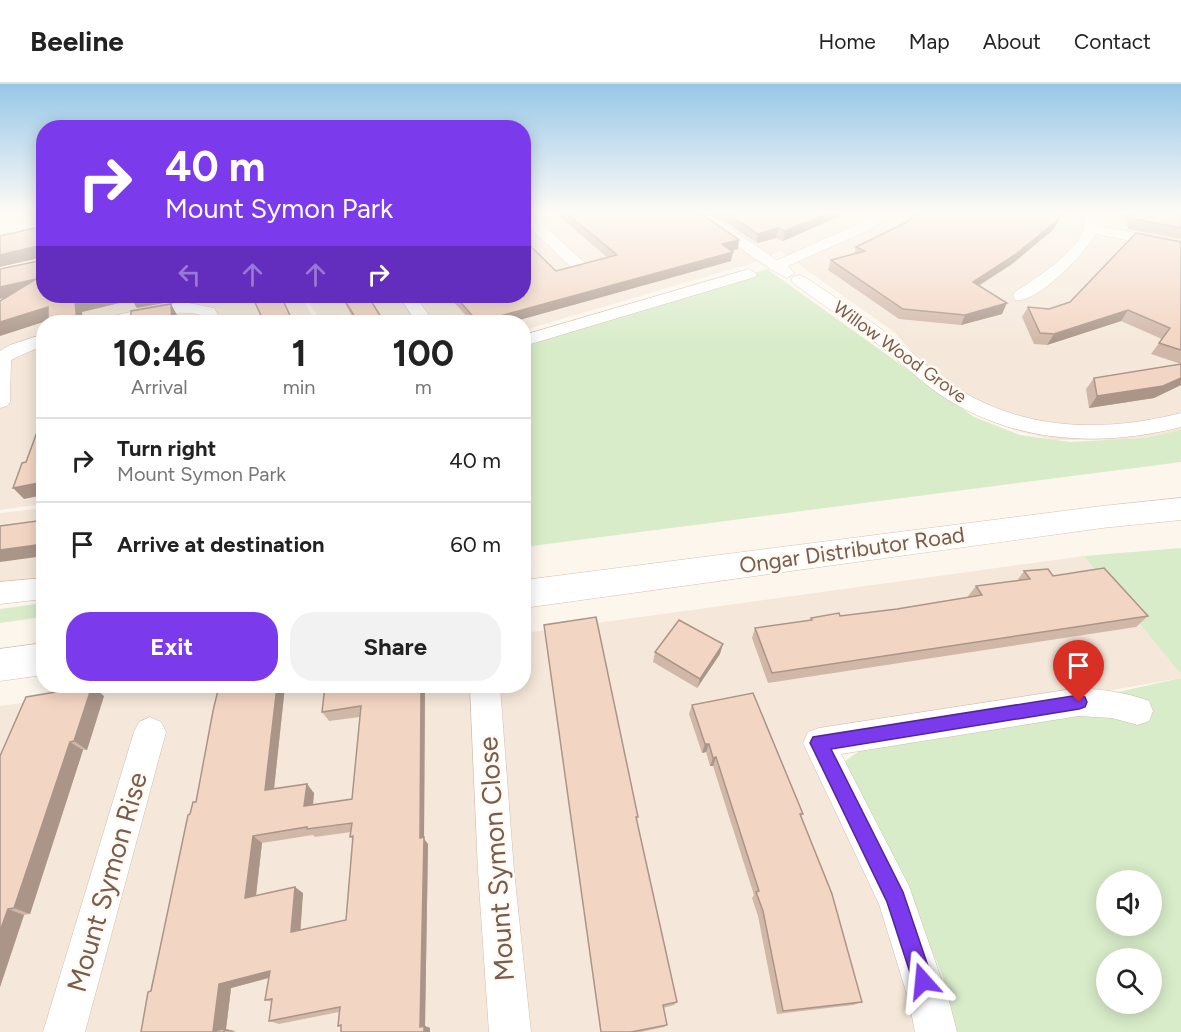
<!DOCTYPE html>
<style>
body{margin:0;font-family:Figtree,sans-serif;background:#f2f2f2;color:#222;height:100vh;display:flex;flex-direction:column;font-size:22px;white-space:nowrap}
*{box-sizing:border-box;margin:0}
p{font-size:20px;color:#767676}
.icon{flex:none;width:33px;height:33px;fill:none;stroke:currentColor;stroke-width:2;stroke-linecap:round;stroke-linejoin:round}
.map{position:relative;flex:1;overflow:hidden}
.details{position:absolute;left:36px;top:231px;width:495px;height:378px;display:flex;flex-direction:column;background:#fff;border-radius:24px;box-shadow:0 3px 15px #0003}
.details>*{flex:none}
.hud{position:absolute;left:36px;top:36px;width:495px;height:183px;border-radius:24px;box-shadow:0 3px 15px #0003;background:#7c3aed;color:#fff;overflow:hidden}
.buttons{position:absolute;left:1096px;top:786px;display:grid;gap:12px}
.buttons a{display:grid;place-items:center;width:66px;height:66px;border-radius:50%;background:#fff;box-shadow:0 3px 15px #0003;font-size:30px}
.pin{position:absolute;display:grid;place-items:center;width:51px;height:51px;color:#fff;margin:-62px -26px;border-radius:50% 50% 50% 0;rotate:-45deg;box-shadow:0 0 6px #0007}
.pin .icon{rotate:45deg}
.me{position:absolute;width:66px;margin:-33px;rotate:342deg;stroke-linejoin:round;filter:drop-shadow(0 0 4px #0008)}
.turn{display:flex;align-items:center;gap:21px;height:126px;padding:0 30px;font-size:27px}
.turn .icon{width:78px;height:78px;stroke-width:2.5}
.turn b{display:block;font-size:42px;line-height:51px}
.lanes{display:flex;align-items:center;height:57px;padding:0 30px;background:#0003;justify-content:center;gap:30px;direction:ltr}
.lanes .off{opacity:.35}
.eta{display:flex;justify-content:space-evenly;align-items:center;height:102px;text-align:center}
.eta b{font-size:36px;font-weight:700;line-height:42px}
.action{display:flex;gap:12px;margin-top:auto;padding:12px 30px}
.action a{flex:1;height:69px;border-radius:24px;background:#7c3aed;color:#fff;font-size:24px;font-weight:700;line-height:69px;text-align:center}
.action a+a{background:#f2f2f2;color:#222}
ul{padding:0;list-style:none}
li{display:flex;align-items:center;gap:18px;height:84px;padding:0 30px;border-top:2px solid #e0e0e0}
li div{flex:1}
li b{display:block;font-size:22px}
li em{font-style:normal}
header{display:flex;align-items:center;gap:36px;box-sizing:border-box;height:84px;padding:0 30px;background:#fff;border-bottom:2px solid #e0e0e0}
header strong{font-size:28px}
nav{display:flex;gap:33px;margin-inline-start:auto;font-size:21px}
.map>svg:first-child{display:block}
</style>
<header>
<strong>Beeline</strong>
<nav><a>Home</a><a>Map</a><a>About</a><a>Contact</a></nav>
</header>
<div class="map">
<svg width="1181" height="948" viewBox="0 0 1181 948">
<rect width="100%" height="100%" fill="#fdf6ec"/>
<g fill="#f5e8da">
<polygon points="0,128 43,128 43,137 0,142"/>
<polygon points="524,128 1181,128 1181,348 1138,356 1054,356 1014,346 989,335 956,316 894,248 780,167 753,179 524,246 524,238 321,238 305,212 524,212"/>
<polygon points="62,212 301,212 316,238 44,238 43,420 0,426 0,227"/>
<polygon points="43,424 43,514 0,520 0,429"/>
<polygon points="1084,472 1181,590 1181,594 817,658 934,948 0,948 0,622 147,602 524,602 524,549"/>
</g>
<g fill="#d8ecc9" fill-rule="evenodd">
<polygon points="767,185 974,333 1020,351 1070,358 1146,354 1181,346 1181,378 524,463 524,259"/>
<polygon points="1181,464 1181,590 1084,472"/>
<polygon points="43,519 43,533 0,539 0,525"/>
<path d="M1181,594V948H957L942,890L907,810L841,680L862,665ZM1107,796H1152V842H1107ZM1107,874H1152V920H1107Z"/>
</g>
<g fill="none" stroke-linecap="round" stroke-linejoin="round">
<g stroke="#d1beb0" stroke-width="1">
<g id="street">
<polygon points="524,128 529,128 587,181 589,184 587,187 575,187 524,138"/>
<polygon points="689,128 706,128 777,176 863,138 877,128 893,128 873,144 788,182 795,189 787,194 770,185"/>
<path d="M1083,128H1097L1098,142L1181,157V167L1096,150C1086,168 1036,221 1015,216L1013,212L1015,208C1035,195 1074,170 1083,147C1085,141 1084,134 1083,128Z"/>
<polygon points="749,185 757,190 755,193 524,262 524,251"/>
<path d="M799,191L805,193C836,214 868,235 899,258C917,272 933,288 952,301C1022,347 1102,349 1181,329V343C1098,364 1012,359 939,310C919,296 902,279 883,264C853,241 823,221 793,199L791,196L793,193Z"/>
<polygon points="399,212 415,212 434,238 416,238"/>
<path d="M184,218L214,224L222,238H204L201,231C168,222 135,242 102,238L105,234L160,221Z"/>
<polygon points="44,250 44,261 11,276 10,318 7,322 0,324 0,267 10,261"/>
<polygon points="44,494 44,515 0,520 0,498"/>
<polygon points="470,602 500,602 514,787 531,948 489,948 478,787"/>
<path d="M1079,604C1104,606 1126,608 1149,617L1153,627L1149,637L1138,641L1112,634L1079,632L841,670L909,802L949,917L957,948H915L909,917L879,820L803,659L808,648L819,644Z"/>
<polygon points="150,633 161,638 166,648 85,948 43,948 134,648 139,638"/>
</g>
</g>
<g stroke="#d6c0b0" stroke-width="1">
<g id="secondary">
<polygon points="1181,414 1181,436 1102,444 524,524 524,496 1102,422"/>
<polygon points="44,559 44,591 0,597 0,565"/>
</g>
</g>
<use href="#street" fill="#fff" fill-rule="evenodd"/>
<use href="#secondary" fill="#fff" fill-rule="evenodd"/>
</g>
<g fill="#d1b7a8" fill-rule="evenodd">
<polygon points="18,128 44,128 44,136"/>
<polygon points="554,128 699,128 738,165 732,167 731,177 512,238 472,238 448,212 524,212 556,187 608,174"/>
<polygon points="710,128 844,128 840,132 783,157 776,154 757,159"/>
<polygon points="1125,128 1181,128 1181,155 1128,145"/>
<polygon points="1059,135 1054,145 1012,180 979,202 1002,230 961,241 899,235 828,186 831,176 854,170 856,163"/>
<polygon points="1181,158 1181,301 1154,314 1089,324 1086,305 1094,294 1181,280 1151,270 1162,255 1121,237 1047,261 1034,260 1022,233 1028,223 1049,225 1070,218"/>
<polygon points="341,212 368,212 381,233 388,238 355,238"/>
<polygon points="1024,487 1053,492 1148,532 1136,543 768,599 752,554 755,544 809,537 811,534 840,532 897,525 968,514 968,512 976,502 1017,497"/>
<polygon points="544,541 637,738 677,918 674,921 663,924 667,941 664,943 641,948 601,948"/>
<polygon points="655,568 720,570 697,604 653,578"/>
<path d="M285,602L274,705L314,709L313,721L352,715L360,633L329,637L322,628L325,602H425L424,755L428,760L425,942L430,944V948H341V943L338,942L339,928L279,940L269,937L272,918L265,916L269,894L231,904L226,945L236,947L141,948L190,730L196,718ZM351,748L350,753L353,755L346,836L300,846L303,809L256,811L262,759L313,751L315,753Z"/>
<polygon points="104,612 87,666 83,666 30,830 24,831 0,903 0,672"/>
<polygon points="692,621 803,730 800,733 862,918 853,921 777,930 758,832 752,814 754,811 713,682 710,682 706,668 702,669 689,630"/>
</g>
<g fill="#aa9588">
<polygon points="830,128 844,128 840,132 783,157 785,147"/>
<polygon points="1059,135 1054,145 1012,180 968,208 973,198"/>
<polygon points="778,144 776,154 757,159 758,150"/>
<polygon points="739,156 738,165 721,170 722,160"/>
<polygon points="37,162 44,173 0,183 0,171"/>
<polygon points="733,168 731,177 512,238 478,238"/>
<polygon points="36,195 43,206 0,215 0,203"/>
<polygon points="98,212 175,212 176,217 137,224 132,216 82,228 83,238 77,238 75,217"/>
<polygon points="1007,219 1002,230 961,241 965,231"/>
<polygon points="171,220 177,231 177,238 172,238"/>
<polygon points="48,223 56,234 0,252 0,238"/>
<polygon points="1128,226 1121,237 1047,261 1054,250"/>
<polygon points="1181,294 1181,301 1154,314 1089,324 1097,312"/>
<polygon points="44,398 44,411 24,415 13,404"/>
<polygon points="44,460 44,472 0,478 0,466"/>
<polygon points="723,560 720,570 697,604 700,595"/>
<polygon points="92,602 104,612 87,666 74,657"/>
<polygon points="277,602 285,602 273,714 265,706"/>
<polygon points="421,602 425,602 424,755 428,760 425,942 430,944 430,948 424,948 420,943 420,754"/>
<polygon points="70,658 83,666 30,830 14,824"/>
<polygon points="705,660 709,660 706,668 702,669"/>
<polygon points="716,673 713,682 710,682 713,674"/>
<polygon points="307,700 314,709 312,730 304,722"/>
<polygon points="253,752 262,759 255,820 245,814"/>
<polygon points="295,803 303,809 300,853 291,848"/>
<polygon points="8,825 24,831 0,903 0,847"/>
<polygon points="270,887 279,891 231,904 226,945 236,948 213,947 219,900"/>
</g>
<g fill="#f3d5c3" stroke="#aa9588" stroke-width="1.5" fill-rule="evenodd">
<polygon points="565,128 699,128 739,156 722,160 733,168 478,238 455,212 524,212 524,156 556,187 617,171"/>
<polygon points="725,128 830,128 785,147 778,144 758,150"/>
<polygon points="918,128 1061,128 1059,135 1016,170 973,198 1007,219 965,231 903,225 831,176 865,167 856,163 907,138"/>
<polygon points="1132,128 1181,128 1181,144 1134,135"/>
<polygon points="44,142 44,212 98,212 75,217 77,238 48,238 48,223 0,238 0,217 36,195 0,203 0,185 38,177 40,165 37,162 0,171 0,152"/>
<polygon points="1136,149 1181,158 1181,266 1159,259 1170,244 1128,226 1054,250 1040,249 1028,223 1049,225 1070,218"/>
<polygon points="252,212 281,212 293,238 264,238"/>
<polygon points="342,212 368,212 381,233 384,232 388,238 358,238"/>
<polygon points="171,220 172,238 131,238 131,227"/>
<polygon points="1181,280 1181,294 1163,302 1097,312 1094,294"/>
<polygon points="44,329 44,398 13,404 22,379 26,378"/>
<polygon points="44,436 44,460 0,466 0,442"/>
<polygon points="1104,484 1148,532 772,589 755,544 812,536 811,534 839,529 840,532 897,525 982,511 976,502 1030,495 1024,487 1048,485 1053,492"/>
<polygon points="596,533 638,733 636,733 677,918 663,921 667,941 631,948 601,948 544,541"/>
<polygon points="679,536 723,560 700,595 655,568"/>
<polygon points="92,602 74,657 70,658 14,824 8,825 0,847 0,672 26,613"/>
<path d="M219,602H277L265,706L307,700L304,722L352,715L361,622L322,628L325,602H421L420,754L424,753L420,943L424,942V948H341V941L338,942L340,923L269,937L272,915L265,916L270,887L219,900L213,947L224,945V948H141L148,908L151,907L188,731L190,730L193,718H196L213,627ZM352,739L350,753L353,752L346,836L291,848L295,803L245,814L253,752L307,743V745Z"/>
<polygon points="753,609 803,730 800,730 832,810 862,918 783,927 763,827 756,808 759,807 716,673 713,674 709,660 705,660 692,621"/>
</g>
<linearGradient id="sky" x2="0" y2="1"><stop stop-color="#97c7e8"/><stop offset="0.49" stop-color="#fefbf6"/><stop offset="1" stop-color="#fefbf6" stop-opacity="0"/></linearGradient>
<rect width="1181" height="261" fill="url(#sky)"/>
<polygon fill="#7c3aed" stroke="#51269a" stroke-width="1.5" points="1079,611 1085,613 1087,618 1085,623 1079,625 831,665 903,808 933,897 930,904 923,907 915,904 887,818 813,665 810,659 813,653"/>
<g text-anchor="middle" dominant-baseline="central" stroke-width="5" stroke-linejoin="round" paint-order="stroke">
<g font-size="18" fill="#7a5c4d" stroke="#fffaf3">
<text transform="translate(900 268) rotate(36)">Willow Wood Grove</text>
</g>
<g font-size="22" fill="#7a5c4d" stroke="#fffaf3">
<text transform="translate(852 466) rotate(-8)">Ongar Distributor Road</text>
</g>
<g font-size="27" fill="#7a5c4d" stroke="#fffaf3">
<text transform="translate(496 775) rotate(-94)">Mount Symon Close</text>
<text transform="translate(107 798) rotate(-74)">Mount Symon Rise</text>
</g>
</g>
</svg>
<div class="buttons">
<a><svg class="icon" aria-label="sound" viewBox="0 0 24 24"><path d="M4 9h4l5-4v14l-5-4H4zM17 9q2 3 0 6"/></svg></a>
<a><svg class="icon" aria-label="search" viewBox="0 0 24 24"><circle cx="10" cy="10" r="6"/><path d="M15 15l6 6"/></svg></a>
</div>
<div class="pin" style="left:1079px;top:618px;background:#d93025"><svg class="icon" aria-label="arrive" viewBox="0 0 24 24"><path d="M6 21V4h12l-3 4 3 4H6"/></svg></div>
<svg class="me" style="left:923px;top:897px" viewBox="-20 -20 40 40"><path d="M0-17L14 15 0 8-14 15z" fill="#7c3aed" stroke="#fff" stroke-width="4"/></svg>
<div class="hud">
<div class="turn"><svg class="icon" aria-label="right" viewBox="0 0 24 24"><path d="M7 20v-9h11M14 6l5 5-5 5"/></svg><div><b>40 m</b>Mount Symon Park</div></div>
<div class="lanes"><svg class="icon off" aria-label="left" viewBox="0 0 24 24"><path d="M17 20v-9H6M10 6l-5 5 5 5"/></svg><svg class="icon off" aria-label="ahead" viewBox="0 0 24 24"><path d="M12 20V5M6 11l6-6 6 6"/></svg><svg class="icon off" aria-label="ahead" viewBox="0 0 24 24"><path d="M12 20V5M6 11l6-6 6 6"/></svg><svg class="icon" aria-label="right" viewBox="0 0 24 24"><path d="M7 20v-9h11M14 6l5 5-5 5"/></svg></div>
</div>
<section class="details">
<div class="eta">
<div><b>10:46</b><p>Arrival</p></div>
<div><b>1</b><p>min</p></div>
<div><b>100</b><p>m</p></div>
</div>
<ul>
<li><svg class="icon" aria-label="right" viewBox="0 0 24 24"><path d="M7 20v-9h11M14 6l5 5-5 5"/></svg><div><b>Turn right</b><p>Mount Symon Park</p></div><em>40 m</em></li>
<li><svg class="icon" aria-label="arrive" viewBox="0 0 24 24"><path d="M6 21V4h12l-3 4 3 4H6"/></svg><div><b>Arrive at destination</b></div><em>60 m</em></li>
</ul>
<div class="action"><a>Exit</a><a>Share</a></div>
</section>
</div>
